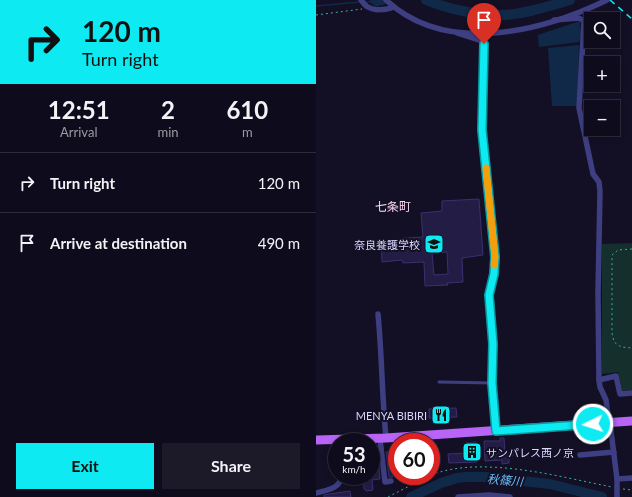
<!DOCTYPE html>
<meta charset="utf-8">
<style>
body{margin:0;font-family:Lato,"Noto Sans JP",sans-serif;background:#1c1a29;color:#f1f3f6;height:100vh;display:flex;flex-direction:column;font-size:15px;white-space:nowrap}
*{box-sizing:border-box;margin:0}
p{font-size:13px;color:#9b9ba3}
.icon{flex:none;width:22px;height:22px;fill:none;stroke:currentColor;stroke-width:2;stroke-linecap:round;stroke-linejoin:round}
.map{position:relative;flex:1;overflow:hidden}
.sheet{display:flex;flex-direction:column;background:#0e0c1c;width:316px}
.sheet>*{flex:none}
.hud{background:#0deaf2;color:#111;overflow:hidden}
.controls{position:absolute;left:268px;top:12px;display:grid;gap:8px}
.controls a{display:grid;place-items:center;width:36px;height:36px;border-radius:0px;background:#0e0c1c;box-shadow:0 2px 6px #0003,0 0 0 1px #2e2c3b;font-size:20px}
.speed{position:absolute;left:12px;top:433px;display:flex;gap:8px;font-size:20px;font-weight:700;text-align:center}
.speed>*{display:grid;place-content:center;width:52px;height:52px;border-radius:50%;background:#0e0c1c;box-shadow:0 2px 6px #0003,0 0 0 1px #2e2c3b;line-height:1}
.speed small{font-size:10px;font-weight:400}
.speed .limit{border:6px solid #d22;background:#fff;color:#111}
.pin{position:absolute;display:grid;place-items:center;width:34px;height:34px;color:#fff;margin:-41px -17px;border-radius:50% 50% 50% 0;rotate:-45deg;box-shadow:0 0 4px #0007}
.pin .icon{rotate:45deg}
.me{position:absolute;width:44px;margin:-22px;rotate:266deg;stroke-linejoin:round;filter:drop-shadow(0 0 3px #0008)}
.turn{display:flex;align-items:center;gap:14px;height:84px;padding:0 16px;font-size:18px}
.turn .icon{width:52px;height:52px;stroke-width:2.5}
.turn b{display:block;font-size:28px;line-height:34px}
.eta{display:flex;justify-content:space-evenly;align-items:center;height:68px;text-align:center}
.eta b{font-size:24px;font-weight:700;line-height:28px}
.button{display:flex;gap:8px;margin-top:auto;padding:8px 16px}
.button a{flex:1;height:46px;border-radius:0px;background:#0deaf2;color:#111;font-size:16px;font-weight:700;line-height:46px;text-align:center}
.button a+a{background:#1c1a29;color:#f1f3f6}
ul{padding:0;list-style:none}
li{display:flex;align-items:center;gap:12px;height:60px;padding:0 16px;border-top:1px solid #2e2c3b}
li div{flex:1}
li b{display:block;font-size:15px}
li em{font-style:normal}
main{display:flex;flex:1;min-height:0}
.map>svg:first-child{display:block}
</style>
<main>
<section class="sheet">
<div class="hud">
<div class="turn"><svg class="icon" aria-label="right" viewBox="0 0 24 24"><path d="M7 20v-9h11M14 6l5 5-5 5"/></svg><div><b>120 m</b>Turn right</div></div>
</div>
<div class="eta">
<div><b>12:51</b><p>Arrival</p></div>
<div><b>2</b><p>min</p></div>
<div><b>610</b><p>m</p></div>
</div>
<ul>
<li><svg class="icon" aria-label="right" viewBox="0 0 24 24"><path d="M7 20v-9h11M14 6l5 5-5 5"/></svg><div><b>Turn right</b></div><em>120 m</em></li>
<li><svg class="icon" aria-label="arrive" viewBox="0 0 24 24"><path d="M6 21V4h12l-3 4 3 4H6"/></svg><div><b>Arrive at destination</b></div><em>490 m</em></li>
</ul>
<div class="button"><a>Exit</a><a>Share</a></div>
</section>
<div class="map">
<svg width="316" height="497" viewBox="0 0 316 497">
<rect width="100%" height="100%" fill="#131025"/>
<polygon fill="#142f2c" points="316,243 316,390 306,391 302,372 286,374 286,244"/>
<g fill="#112948">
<polygon points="264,21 265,35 263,42 223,47 222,35"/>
<polygon points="263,45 262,106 236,106 232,48"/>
</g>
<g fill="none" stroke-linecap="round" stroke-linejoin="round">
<g stroke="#112948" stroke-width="1.5">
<polyline points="50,2 61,1"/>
<polyline points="0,6 44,2"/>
</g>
<g stroke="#112948" stroke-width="10">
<polyline points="59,0 61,1 66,0"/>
<path d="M110,0C134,10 162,15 188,15C210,14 233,6 254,0"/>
<polyline points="95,497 125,483 141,478 150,477 170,477 234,484 286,497"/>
</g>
</g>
<g fill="#231d45" stroke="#393170" fill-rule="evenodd">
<path d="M163,199L167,255L146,258L147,282L131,283L132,285L109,286L108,262L87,263L86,260L66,262L65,240L107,237L105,213L126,211V201ZM131,252L132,274L118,275L116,253Z"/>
<polygon points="140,408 141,417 113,418 113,409"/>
<polygon points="184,438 188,438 189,452 197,452 197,456 193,456 193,463 186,464 186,460 169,461 168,441 184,441"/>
<polygon points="160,442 161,462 133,463 132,454 151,453 150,443"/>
<polygon points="55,447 61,447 64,479 56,480 57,490 50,491 49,489 48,489 47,476 57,476"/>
<polygon points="81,451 81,457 75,457 77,477 73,477 70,452"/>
<polygon points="34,491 35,497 8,497 8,495 13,494"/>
</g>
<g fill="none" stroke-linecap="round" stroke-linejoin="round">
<g stroke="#36b1a2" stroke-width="1" stroke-dasharray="2 3" stroke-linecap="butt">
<polyline points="0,15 46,9"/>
<polyline points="316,249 302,250 296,255 296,333 298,342 305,347 316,348"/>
<path d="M115,475C166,455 244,477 296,487"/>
<polyline points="307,489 316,490"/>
<polyline points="72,497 113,476"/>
</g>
<polyline stroke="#3e3f82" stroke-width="3" points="123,382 176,383"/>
<g stroke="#3e3f82" stroke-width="5.5">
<path d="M45,0C47,2 49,6 52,7C58,11 71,10 77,7"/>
<path d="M70,0C130,56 225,32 291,0"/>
<polyline points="238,20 263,18 268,21 263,108 277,174 283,182 284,191 282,294 283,380 284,387 290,400 293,423"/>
<polyline points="141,33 166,41 168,44 166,130 179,257 178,273 173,295 177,344 176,383 180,431"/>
<path d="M62,314C66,356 66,397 70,438"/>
<polyline points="283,380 300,376 304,394 316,393"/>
<polyline points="294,423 301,479 301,497"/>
<polyline points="64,439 69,482 75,481"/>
<polyline points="264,455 298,452"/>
<polyline points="301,479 316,478"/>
<path d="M0,493C10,490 25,489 25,476"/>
<polyline points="142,497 173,495 194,497"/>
</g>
<polyline stroke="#b764f7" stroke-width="9" points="0,440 70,438 316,421"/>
<polyline stroke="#0deaf2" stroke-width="1.5" stroke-dasharray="6 5" stroke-linecap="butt" points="294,0 316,19"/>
</g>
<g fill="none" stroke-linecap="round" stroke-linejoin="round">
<g stroke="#08989d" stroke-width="10">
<polyline id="route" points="168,44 166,130 179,257 178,274 173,295 177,344 176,383 180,431 277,424"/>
</g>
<use href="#route" stroke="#0deaf2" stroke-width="7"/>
<polyline stroke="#f59e0b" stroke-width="7" points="170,168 179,257 178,265"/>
</g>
<defs>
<g id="school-square" transform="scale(1)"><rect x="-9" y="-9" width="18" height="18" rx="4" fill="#0deaf2" stroke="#131025"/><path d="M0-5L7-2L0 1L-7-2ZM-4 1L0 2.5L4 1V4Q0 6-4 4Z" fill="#111"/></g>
<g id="restaurant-square" transform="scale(1)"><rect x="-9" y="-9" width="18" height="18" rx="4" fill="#0deaf2" stroke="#131025"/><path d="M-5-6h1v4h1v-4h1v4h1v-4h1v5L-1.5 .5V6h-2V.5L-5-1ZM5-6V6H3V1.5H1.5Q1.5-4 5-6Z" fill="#111"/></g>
<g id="building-square" transform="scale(1)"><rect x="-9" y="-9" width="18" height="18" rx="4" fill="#0deaf2" stroke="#131025"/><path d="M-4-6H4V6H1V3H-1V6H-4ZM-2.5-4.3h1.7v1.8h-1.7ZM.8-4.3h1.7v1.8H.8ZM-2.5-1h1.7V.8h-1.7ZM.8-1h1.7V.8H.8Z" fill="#111"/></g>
</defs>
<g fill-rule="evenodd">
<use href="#school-square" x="118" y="244"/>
<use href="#restaurant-square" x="125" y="415"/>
<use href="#building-square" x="156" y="452"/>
</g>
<g text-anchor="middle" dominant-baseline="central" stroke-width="4" stroke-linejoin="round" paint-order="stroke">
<g font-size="11" fill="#d9d7fd" stroke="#131025" text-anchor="end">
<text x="104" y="244">奈良養護学校</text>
<text x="111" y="415">MENYA BIBIRI</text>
<text x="170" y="452" text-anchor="start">サンパレス西ノ京</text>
</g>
<g font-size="12" fill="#fdd8f2" stroke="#131025">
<text x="77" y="206">七条町</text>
</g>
<g font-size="12" font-style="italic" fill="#6abff7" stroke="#131025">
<text transform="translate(189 480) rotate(5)">秋篠川</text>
</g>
</g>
</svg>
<div class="controls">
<a><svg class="icon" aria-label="search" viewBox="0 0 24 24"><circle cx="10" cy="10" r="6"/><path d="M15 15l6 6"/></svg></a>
<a>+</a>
<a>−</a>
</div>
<div class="speed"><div>53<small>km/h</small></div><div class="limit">60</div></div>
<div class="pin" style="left:168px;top:44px;background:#d93025"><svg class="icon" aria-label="arrive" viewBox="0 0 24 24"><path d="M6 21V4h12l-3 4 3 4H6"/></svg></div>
<svg class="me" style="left:277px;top:424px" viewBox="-20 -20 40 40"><circle r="17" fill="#0deaf2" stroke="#fff" stroke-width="3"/><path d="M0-11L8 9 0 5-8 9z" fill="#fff"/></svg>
</div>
</main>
